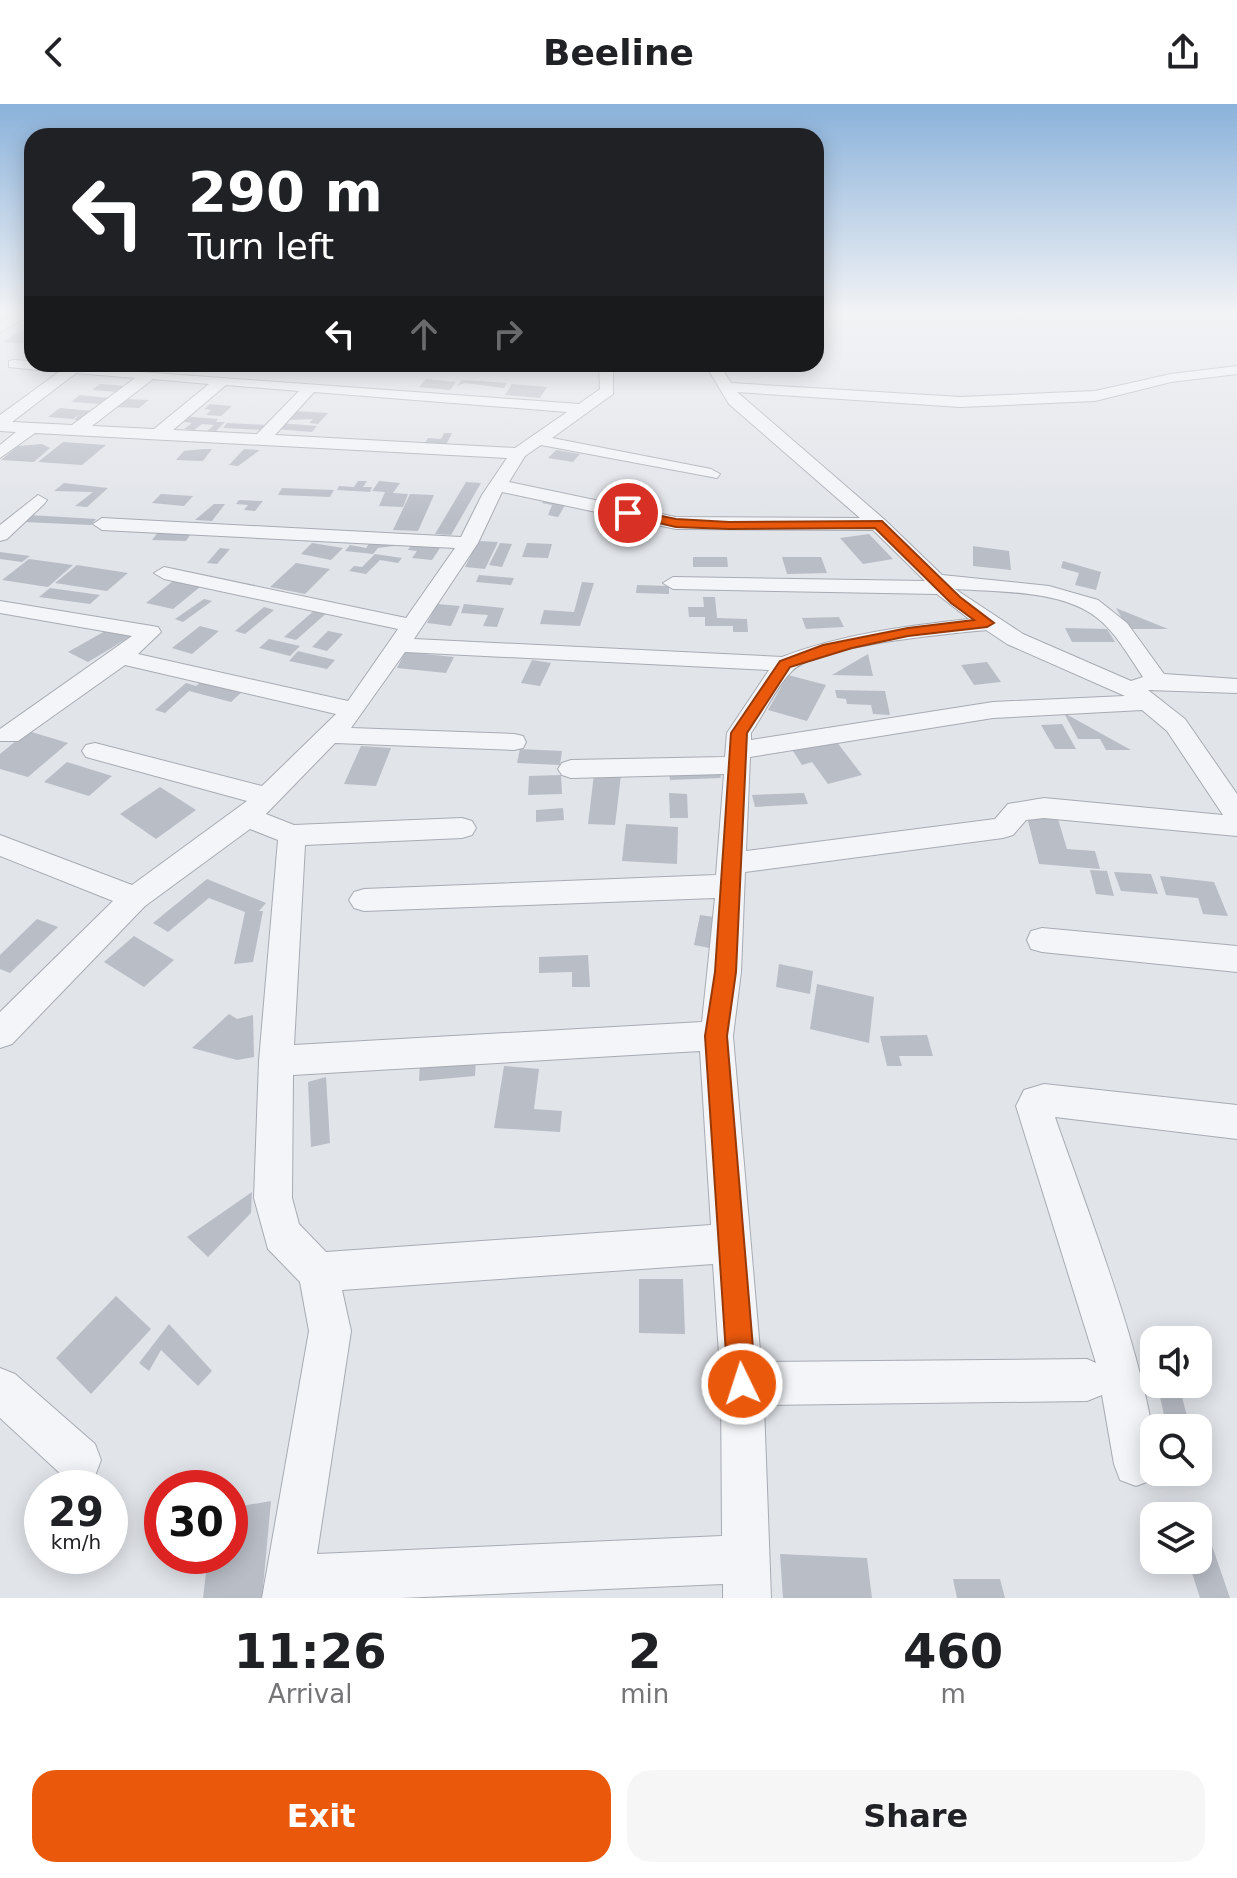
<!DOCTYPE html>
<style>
body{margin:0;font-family:"DejaVu Sans",sans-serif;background:#f6f6f6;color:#202124;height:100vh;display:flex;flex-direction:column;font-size:30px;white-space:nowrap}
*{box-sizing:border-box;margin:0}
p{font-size:26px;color:#757577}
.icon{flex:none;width:44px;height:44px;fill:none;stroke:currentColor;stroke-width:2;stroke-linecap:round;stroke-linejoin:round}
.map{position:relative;height:1494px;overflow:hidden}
.side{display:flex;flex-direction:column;background:#fff;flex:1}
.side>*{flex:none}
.banner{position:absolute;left:24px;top:24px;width:800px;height:244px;border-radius:24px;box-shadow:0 4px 20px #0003;background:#202124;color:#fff;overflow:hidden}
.buttons{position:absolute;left:1140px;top:1222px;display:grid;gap:16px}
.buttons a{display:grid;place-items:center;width:72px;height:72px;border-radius:16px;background:#fff;box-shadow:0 4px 20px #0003;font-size:40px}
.speed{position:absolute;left:24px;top:1366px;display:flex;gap:16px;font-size:40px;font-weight:700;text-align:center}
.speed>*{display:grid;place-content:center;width:104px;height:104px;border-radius:50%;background:#fff;box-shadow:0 4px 20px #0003;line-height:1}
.speed small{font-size:20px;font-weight:400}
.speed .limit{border:12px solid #d22;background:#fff;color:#111}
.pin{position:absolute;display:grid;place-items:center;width:68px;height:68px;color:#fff;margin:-34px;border:4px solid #fff;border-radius:50%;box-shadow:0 2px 8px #0007}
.me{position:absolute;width:88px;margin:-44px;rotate:356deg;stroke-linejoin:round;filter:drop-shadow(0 0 6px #0008)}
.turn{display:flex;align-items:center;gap:28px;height:168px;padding:0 32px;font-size:36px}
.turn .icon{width:104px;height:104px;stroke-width:2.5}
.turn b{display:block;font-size:56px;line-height:68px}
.lanes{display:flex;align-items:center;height:76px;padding:0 32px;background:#0003;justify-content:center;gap:40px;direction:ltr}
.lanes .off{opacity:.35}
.eta{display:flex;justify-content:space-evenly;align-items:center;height:136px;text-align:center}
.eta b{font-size:48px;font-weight:700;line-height:56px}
.button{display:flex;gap:16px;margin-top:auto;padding:16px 32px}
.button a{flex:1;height:92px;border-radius:24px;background:#ea580c;color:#fff;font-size:32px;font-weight:700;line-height:92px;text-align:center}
.button a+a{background:#f6f6f6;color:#202124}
header{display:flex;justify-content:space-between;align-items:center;height:104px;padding:0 32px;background:#fff;font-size:36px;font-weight:700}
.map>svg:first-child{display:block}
</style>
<header><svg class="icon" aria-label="back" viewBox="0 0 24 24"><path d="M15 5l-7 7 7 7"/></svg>Beeline<svg class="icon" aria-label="share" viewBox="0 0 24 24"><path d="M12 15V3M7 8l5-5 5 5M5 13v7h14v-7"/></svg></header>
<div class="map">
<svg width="1237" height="1494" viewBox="0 0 1237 1494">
<rect width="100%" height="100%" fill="#e1e4e9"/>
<g fill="#b9bdc6">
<polygon points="24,225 32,226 32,237 28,240 3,238"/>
<polygon points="261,260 263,260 285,262 277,268 253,266"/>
<polygon points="426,275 456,278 450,286 419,283"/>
<polygon points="462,276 481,277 507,279 504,284 465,279 457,282"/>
<polygon points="100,280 125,282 117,288 92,286"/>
<polygon points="512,280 547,283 540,294 505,291"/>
<polygon points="80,291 110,294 101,300 71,298"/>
<polygon points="123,295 149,296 139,304 113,303"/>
<polygon points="210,300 232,302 221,312 206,311 211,306 204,305"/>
<polygon points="60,304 92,307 81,316 74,316 80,310 73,315 48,313"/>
<polygon points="294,307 328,309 318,320 309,319 313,315 286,316"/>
<polygon points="181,312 218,315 216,318 225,318 214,329 206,328 214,321 202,320 194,326 184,325 192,319 175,317"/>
<polygon points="227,319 267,321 263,326 223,324"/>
<polygon points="280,319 317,322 312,328 275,325"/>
<polygon points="444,329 452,329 446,341 425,339 428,334 441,335"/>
<polygon points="63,338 106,341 82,361 38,358"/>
<polygon points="42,340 50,344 34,358 1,356 18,342"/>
<polygon points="204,345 212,345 203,357 176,356 184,347"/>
<polygon points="244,345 260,346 238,362 229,361"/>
<polygon points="556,346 580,350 573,358 548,354"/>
<polygon points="358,377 367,377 363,383 372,383 370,388 337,386 339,382 354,383"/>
<polygon points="379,377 400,379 393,389 408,390 403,403 379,402 385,388 372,387"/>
<polygon points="466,378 481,379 451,431 435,430"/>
<polygon points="64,379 108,384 87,403 75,402 93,388 54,387"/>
<polygon points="282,384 334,386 330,393 278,391"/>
<polygon points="161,390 193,392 184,402 152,399"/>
<polygon points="410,390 434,391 418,427 393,426"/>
<polygon points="546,394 567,398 558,413 548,411 552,401 542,399"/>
<polygon points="239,396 263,397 255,407 244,406 248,401 236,400"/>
<polygon points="214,400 225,400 212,417 195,416"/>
<polygon points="29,411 96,415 91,421 23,418"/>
<polygon points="159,427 192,428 186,437 152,436"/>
<polygon points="869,430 893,455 863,460 840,434"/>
<polygon points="372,436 404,438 402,441 378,444 373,450 345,447 350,441 366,444"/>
<polygon points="478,437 498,438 485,465 465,463"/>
<polygon points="413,438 442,441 432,456 412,454 417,447 408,446"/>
<polygon points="312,439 343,444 331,456 301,450"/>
<polygon points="500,439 512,440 502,463 489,461"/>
<polygon points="527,439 552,440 548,454 522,453"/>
<polygon points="973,442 1009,447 1011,466 973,462"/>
<polygon points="220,444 230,445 217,460 207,459"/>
<polygon points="0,448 30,452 22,458 0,455"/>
<polygon points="375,450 402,454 398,459 380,456 366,470 349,467 354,462 362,463"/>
<polygon points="693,453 727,453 728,463 693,463"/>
<polygon points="782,453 821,453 827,469 787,470"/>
<polygon points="29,455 73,461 48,483 2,476"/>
<polygon points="1063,457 1101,468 1096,486 1075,481 1079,469 1061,464"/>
<polygon points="296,459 330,465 305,490 270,483"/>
<polygon points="77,461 128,469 107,487 55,479"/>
<polygon points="479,471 514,474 511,481 476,478"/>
<polygon points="173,477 200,483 173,505 146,499"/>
<polygon points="582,478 594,479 580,522 540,520 544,506 574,508"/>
<polygon points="637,481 669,482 669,490 636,489"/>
<polygon points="50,484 100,491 90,500 39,493"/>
<polygon points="703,493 715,493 717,514 747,515 748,528 733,528 733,522 705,522 705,513 689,513 688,503 704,503"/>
<polygon points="204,495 212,497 183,518 175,515"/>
<polygon points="437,500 460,502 451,522 427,519"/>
<polygon points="464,500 504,504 497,523 483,522 488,511 461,509"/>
<polygon points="264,503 274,506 245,530 235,527"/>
<polygon points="317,504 329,507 296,536 284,533"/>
<polygon points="1116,504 1168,525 1128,525"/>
<polygon points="839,513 844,523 806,525 802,514"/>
<polygon points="114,522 133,531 88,558 68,548"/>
<polygon points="200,522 219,527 192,550 172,544"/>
<polygon points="1065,524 1107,525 1115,538 1072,538"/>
<polygon points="328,527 343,530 327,547 312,543"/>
<polygon points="269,535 300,542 290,552 259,544"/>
<polygon points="298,547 335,556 327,565 289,557"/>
<polygon points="405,548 454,553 446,569 397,564"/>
<polygon points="868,550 873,572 832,571"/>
<polygon points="532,556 551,559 540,582 521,579"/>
<polygon points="987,558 1001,578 974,581 961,561"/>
<polygon points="788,571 826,581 807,617 768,606"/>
<polygon points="203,576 244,586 231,598 189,587 165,609 155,606 186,579 196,582"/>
<polygon points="835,586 885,587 890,611 873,610 871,601 847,600 846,595 837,594"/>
<polygon points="1064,609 1131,646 1106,646 1100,635 1078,635"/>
<polygon points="1062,620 1076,645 1055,645 1041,621"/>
<polygon points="28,627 68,639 28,673 0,665 0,650"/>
<polygon points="833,633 862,671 828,680 812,658 802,661 791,644"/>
<polygon points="361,642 391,644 376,682 344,680"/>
<polygon points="520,645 562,647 560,661 517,659"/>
<polygon points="67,658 112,672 89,692 44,678"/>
<polygon points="719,666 721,674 670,676 669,668"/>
<polygon points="594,670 621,671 615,721 588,720"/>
<polygon points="561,671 562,690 528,691 529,672"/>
<polygon points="160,683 196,706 156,735 120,710"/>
<polygon points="669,689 687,690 688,714 670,714"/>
<polygon points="804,689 808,700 755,703 752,691"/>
<polygon points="563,704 564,716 536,718 536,706"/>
<polygon points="1027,713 1058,715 1067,745 1095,747 1100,765 1039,760"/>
<polygon points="626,720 678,723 677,760 622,757"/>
<polygon points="1090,766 1107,767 1114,792 1096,790"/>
<polygon points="1114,768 1151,770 1158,790 1121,787"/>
<polygon points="1160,772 1214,778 1228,812 1203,810 1198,794 1166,791"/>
<polygon points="207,775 266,799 259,807 263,807 253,858 234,860 245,808 209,794 168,828 153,819"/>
<polygon points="700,811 721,814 715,845 694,841"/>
<polygon points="37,815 58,823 10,869 0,865 0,851"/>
<polygon points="134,832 174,856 144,883 104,858"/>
<polygon points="588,851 590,883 572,883 572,868 539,869 539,853"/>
<polygon points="779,860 813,867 810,890 776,883"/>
<polygon points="817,880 874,893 869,939 810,925"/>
<polygon points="229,910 237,915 253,911 254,953 237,956 192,944"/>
<polygon points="927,931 933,952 899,952 902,962 887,962 880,932"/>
<polygon points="476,953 475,972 419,977 420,957"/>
<polygon points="504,962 539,965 534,1005 562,1007 560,1028 494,1024"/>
<polygon points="326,973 330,1039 311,1043 308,978"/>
<polygon points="252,1088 251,1109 208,1153 187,1133"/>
<polygon points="639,1175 683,1175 685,1230 639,1229"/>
<polygon points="116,1192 151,1225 91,1290 56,1254"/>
<polygon points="169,1220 212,1267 198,1282 161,1246 149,1267 139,1259"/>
<polygon points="1157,1280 1179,1281 1190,1324 1167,1324"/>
<polygon points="271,1397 262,1494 203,1494 208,1452 230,1452 230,1404"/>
<polygon points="1198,1410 1201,1410 1230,1494 1200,1494 1188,1456 1198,1456"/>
<polygon points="780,1450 867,1454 872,1494 783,1494"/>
<polygon points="953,1475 1000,1475 1005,1494 957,1494"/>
</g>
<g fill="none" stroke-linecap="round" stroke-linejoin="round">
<g stroke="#a7abb3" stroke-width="2">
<g id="street">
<polygon points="18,208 32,210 0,228 0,218"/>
<path d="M14,256L32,257V260L579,300L600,285L599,260H613V290L552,334L711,365L720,370L717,374L541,341L525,352L509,378L676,413L860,414L729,300L705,260H719L731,279L960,293L1095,287L1171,270L1237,262V270L1171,278L1095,297L960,303L737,288L885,416L942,471L1049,482L1098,496L1127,519L1164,570L1237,575V589L1148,586L1185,615L1237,690V732L1044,714L1026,716L1013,731L1003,734L745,768L741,868L733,932L761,1258L1087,1255L1096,1259L1016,1002L1024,986L1044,980L1237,1001V1035L1055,1013C1077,1078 1173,1325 1152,1376L1136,1382L1120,1376L1114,1360L1102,1291L1087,1297L764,1301L771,1494H723V1480L401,1494H262L309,1227L300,1178L268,1145L254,1094L259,957L278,736L250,725L145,802L12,940L0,944V908L113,797L0,752V731L132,781L247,697L86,653L82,647L86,641L95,639L262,682L336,610L125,561L18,637H0V625L132,532L0,509V497L158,523L161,528L138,550L348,597L398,525L164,475L154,469L164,463L406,514L455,444L102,426L93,420L102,414L461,433L482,391L507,354L35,329L0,354V341L16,328L0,327V311L59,268L9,263V257ZM76,269L135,274L72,321L12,318ZM153,275L209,280L154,325L92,322ZM226,281L299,287L257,330L173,326ZM314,288L567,308L515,344L275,331ZM502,388L676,425L873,426L925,477L673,473L663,479L673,485L937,490L969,515C906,522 842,530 782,553L414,535L478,439ZM955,485C999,488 1060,486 1096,513C1116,528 1129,553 1143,573L1131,577L1023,530ZM986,526L1007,540L1125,592L993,598L751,636V629C764,610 776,583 792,567C817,541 947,530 986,526ZM405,548L769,566L727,629L725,653L571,656L562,659L558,665L562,671L571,674L724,670L716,771L364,785L354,788L349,796L354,804L364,807L715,794L702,918L294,941L305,741L462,734L472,731L476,724L472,717L462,714L294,721L266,710L335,639L514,646L523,644L526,638L523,632L514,630L351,624ZM1142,606L1167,627L1223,711L1044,694L1008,700L995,715L746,747L750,653L993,614ZM700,947L711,1121L326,1148L299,1120L292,1094L293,971ZM713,1160L721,1280L722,1432L317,1450L351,1227L342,1186Z"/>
<polygon points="38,391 47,396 44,400 7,435 0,437 0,421"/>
<polygon points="1042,824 1237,842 1237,868 1042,848 1031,845 1027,836 1031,827"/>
<polygon points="0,1264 15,1270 95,1340 101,1356 95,1372 79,1378 63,1372 0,1314"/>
</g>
</g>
<use href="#street" fill="#f4f5f8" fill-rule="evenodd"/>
</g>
<linearGradient id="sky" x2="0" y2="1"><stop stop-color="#8ab2db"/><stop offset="0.5" stop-color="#f2f3f5"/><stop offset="1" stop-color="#f2f3f5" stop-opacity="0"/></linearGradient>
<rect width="1237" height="417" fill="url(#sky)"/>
<polygon fill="#ea580c" stroke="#983908" stroke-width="2" points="628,405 676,415 729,418 882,417 960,493 994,519 987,523 908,532 852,544 790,563 747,629 736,868 727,932 756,1280 752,1289 742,1293 732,1289 728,1280 705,932 715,868 731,629 780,557 823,541 908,524 974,516 951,499 875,424 729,425 676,423 624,411 622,409"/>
</svg>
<div class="buttons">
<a><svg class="icon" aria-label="sound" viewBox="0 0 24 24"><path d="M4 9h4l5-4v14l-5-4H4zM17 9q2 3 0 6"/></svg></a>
<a><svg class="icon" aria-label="search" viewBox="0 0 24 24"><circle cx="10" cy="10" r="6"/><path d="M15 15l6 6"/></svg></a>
<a><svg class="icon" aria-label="layers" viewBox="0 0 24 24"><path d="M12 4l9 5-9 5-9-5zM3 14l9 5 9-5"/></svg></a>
</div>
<div class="speed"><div>29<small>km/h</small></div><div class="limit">30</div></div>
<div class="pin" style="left:628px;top:409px;background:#d93025"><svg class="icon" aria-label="arrive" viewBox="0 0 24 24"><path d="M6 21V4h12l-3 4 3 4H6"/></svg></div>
<svg class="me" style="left:742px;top:1280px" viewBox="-20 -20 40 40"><circle r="17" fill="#ea580c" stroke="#fff" stroke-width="3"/><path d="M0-11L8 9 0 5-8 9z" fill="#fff"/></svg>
<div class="banner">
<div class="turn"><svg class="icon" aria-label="left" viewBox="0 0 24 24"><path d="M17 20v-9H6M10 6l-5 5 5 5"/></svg><div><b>290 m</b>Turn left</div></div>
<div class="lanes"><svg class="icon" aria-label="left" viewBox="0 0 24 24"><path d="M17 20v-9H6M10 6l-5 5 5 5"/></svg><svg class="icon off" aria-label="ahead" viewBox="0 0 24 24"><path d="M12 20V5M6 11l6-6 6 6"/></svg><svg class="icon off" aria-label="right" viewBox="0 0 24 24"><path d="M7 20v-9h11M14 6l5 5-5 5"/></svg></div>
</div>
</div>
<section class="side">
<div class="eta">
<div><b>11:26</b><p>Arrival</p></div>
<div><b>2</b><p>min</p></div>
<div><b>460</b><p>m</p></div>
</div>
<div class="button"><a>Exit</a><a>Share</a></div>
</section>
